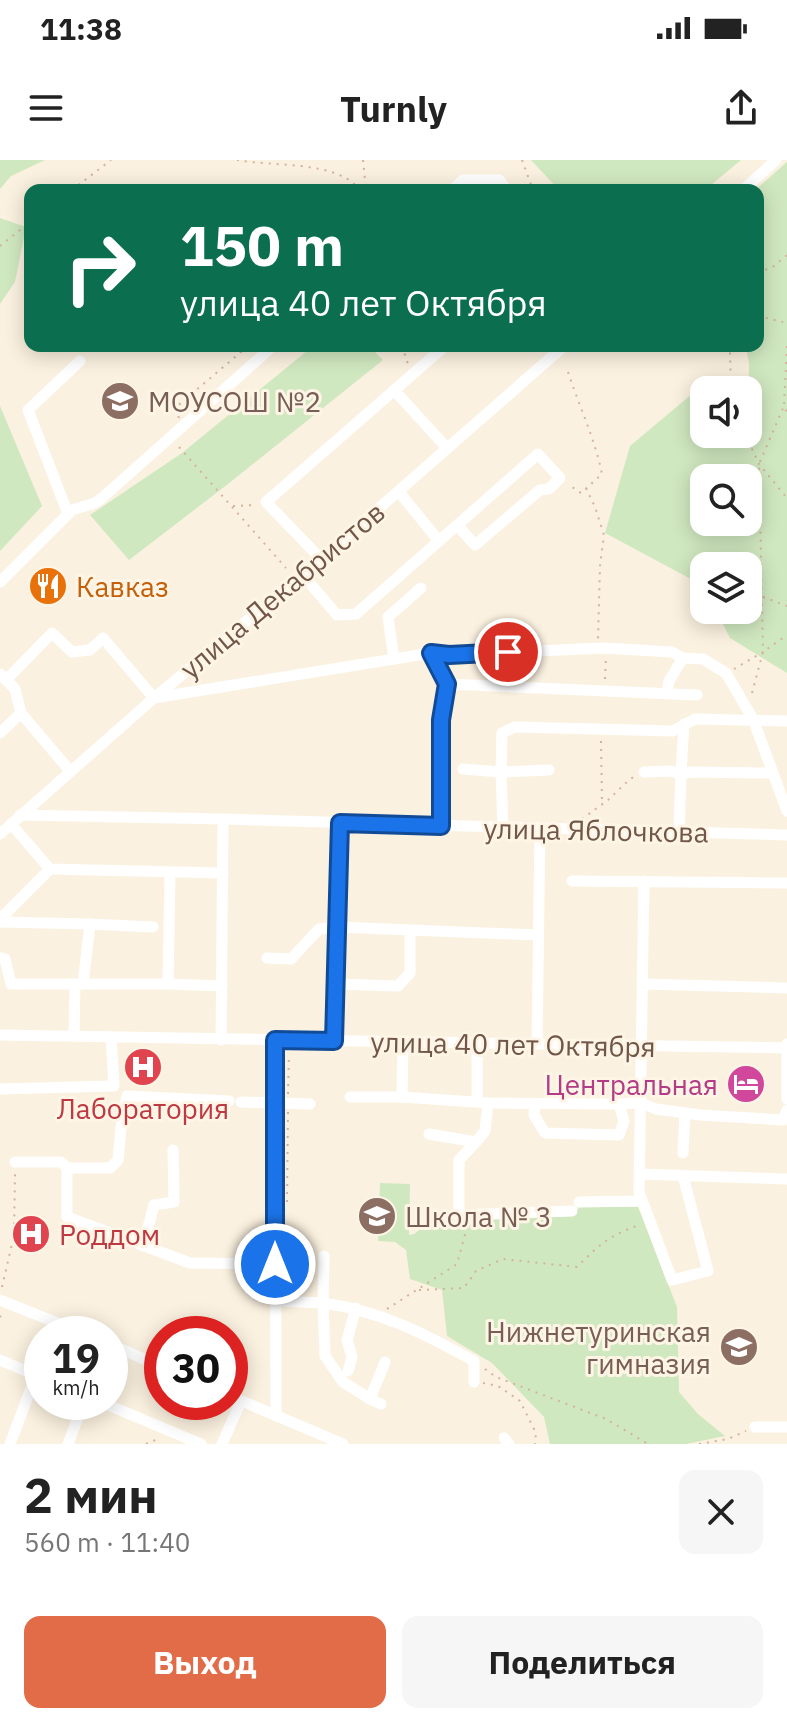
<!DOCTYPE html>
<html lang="ru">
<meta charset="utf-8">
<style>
body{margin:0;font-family:"IBM Plex Sans",sans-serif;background:#f6f6f6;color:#222;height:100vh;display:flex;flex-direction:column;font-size:30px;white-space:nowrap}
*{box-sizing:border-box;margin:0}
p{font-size:26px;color:#767676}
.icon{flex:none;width:44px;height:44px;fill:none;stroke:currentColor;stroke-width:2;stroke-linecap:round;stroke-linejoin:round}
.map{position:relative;height:1284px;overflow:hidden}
.side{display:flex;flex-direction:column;background:#fff;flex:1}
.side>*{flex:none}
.hud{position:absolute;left:24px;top:24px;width:740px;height:168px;border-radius:16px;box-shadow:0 4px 20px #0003;background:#0b6e4f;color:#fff;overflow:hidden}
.controls{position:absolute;left:690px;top:216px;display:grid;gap:16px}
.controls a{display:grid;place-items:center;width:72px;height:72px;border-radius:16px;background:#fff;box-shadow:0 4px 20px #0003;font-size:40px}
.speed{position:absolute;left:24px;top:1156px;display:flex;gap:16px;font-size:40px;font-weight:700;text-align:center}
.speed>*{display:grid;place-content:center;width:104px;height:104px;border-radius:50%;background:#fff;box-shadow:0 4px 20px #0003;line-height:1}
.speed small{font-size:20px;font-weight:400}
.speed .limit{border:12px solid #d22;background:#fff;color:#111}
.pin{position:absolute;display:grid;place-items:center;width:68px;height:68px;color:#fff;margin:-34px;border:4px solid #fff;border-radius:50%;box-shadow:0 2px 8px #0007}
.me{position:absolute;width:88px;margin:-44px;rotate:0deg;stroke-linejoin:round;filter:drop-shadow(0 0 6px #0008)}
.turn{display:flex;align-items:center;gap:28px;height:168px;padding:0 24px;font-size:36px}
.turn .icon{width:104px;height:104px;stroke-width:2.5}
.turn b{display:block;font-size:56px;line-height:68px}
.round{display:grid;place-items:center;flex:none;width:84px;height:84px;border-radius:16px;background:#f6f6f6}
.headline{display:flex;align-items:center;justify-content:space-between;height:136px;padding:0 24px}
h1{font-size:48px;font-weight:700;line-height:60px}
.primary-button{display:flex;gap:16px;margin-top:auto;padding:16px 24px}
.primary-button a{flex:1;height:92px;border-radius:16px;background:#e26c48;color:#fff;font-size:32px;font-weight:700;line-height:92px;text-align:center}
.primary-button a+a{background:#f6f6f6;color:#222}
.status{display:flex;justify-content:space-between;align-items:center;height:56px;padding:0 40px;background:#fff;direction:ltr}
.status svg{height:22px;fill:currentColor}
header{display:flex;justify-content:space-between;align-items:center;height:104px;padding:0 24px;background:#fff;font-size:36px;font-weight:700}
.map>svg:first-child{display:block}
</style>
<div class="status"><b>11:38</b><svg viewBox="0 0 49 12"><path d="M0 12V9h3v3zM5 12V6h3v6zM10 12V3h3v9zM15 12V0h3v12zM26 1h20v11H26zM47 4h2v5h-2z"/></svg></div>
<header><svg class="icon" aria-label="menu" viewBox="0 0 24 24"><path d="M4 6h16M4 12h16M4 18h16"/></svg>Turnly<svg class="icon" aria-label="share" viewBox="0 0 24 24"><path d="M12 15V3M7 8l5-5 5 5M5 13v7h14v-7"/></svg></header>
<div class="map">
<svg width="787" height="1284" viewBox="0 0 787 1284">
<rect width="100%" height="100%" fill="#fbf1e0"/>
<g fill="#d0e8c0" fill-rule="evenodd">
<polygon points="0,0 45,0 11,16 0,29"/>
<polygon points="531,0 741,0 705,30 559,30"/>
<path d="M787,2V513L730,478L716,450H748V406H704V426L605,373L630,286L692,234L704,235V274H748L749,204L746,186H758V30H755ZM748,318V362H704V318Z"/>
<polygon points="0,58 26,67 15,122 0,144"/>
<polygon points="313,186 369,186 383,200 228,324 129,400 90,355 182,293"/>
<polygon points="0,246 42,346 0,391"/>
<polygon points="380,1023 410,1024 409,1075 414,1074 426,1065 527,1057 573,1056 580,1046 638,1047 677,1147 679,1232 698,1254 725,1276 686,1284 550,1284 544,1257 492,1203 447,1176 442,1130 410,1119 406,1090 395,1082 378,1081"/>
</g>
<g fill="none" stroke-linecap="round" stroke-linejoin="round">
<g stroke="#d4b39d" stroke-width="2" stroke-dasharray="2 6" stroke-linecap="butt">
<path d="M237,0C273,7 337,0 360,30"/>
<polyline points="363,0 366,30"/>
<polyline points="522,0 533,30"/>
<polyline points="72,30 111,0"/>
<polyline points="0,86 30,62"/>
<polyline points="758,113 774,106 787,95"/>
<polyline points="758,156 787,163"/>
<polyline points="402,186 408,204"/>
<polyline points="726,186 730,191 731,230"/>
<polyline points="787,186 784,246 787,253"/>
<path d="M568,212C579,246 595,279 602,314L581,333L569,325"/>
<polyline points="179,258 175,248 248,186"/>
<polyline points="745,274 759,304 787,338"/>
<polyline points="179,287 286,408"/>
<polyline points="586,328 595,347 604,375 600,406 598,479"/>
<polyline points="233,346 255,345"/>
<polyline points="763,437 787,446"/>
<polyline points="734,509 763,492 759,304 784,246"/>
<polyline points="605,519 606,497"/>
<polyline points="752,533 763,492 787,475"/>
<polyline points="601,581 602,643"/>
<polyline points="582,659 608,640 630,619 636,616"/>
<polyline points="288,934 289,894"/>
<polyline points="287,1042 288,952"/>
<polyline points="2,1127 14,1075 15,1014"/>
<path d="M419,1130L464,1128L476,1111L503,1099L577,1107C599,1085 609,1075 640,1065"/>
<polyline points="387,1149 457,1104 467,1067"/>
<polyline points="0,1157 1,1156"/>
<polyline points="485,1209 496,1217 606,1259 648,1284"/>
<polyline points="483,1223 498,1226 520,1241 536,1273 535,1284"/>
<polyline points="146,1284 160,1278"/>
<polyline points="699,1284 728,1279 746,1271"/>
</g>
<g stroke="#fff" stroke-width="11">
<polyline points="452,30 463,20 499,20 507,30"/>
<polyline points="743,30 776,0"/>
<polyline points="394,230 447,288"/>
<polyline points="399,332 439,381"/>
<polyline points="68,354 28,250 80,201"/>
<polyline points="321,399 266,342 445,186"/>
<polyline points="302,414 337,455 356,454 538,294 560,318 549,329 540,330 475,385 457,365"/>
<polyline points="0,422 72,350 95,343 102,338 273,186"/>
<polyline points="431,493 447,524 441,560 441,666"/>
<polyline points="394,499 388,457 421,428"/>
<polyline points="0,514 15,529 21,553 70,611"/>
<polyline points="6,520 52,473 72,492 90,490 103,478 154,538 431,493 449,495 604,488 672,492 683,498 703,499 726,513 753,559 787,651"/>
<polyline points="447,524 697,535"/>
<polyline points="667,534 669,521 683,498"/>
<polyline points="0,573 21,553"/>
<polyline points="463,609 501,612 549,610"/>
<polyline points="644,612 671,611 681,614 684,564"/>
<polyline points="20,655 223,659 787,675"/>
<polyline points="11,664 50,709 223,713"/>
<polyline points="503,667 501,612 502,573 515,567 673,571 695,559 787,561"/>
<polyline points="679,672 681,614 691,612 771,613"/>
<polyline points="0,674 154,538 321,399 564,186"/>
<polyline points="170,712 168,824 222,826"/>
<polyline points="572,721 787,723"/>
<polyline points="644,721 639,1032 672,1120 708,1111 683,1016"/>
<polyline points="0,759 50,709"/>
<polyline points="0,762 90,764"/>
<polyline points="0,798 5,799 11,824 168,824"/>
<polyline points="267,798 291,799 319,769 337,767 538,775"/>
<polyline points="83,824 90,764 153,767"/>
<polyline points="335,824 398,826 410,813 410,770"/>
<polyline points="643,824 787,828"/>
<polyline points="0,875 787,888"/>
<polyline points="74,876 75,824"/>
<polyline points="221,880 223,659"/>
<polyline points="275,880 276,1256"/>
<polyline points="334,881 340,663"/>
<polyline points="537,884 540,668"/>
<polyline points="787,884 787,939"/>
<polyline points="0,929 114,926 111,877"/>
<polyline points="350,937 402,937 403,882"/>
<polyline points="402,937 488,943 619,944 624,961 619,975 545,973 534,955 535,944"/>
<polyline points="229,941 127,936 122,958 118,1000 110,1008 67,1008 67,1057 190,1103 275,1104"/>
<polyline points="241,942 310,944"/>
<polyline points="477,942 477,883"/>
<polyline points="619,944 641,943 656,949 700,955 783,960 787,950"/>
<polyline points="429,974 476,982 485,971 488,943"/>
<polyline points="476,982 459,1000 459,1055 572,1051"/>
<polyline points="683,993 685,953"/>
<polyline points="15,1002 61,1002 67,1008"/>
<polyline points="639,1014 787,1019"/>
<polyline points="579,1042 642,1041"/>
<polyline points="143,1086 154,1045 174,1042 173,990"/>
<polyline points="0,1140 85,1174"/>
<polyline points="275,1141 323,1143 324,1096"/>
<polyline points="110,1184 162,1207"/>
<polyline points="0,1200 36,1215"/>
<path d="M385,1202L370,1239L343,1222L325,1196L323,1143C381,1151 423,1173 474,1201V1222"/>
<polyline points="348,1211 352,1197 347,1180 356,1148"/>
<polyline points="230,1236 343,1284"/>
<polyline points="370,1239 381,1244"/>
<polyline points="101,1242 201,1284"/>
<polyline points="755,1267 787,1267"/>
<polyline points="504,1278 509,1284"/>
<polyline points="10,1284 36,1215 42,1217"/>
<polyline points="68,1284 84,1242"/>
<polyline points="222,1284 241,1241"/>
</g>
</g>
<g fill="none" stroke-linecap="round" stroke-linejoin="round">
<g stroke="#114b97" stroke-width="20">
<polyline id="route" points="275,1104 275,880 334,881 340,663 441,666 441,560 447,524 431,493 449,495 508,492"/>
</g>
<use href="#route" stroke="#1a73e8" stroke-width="14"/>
</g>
<defs>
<g id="school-disc" transform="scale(2)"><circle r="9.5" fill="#8d6e63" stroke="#fff5e6"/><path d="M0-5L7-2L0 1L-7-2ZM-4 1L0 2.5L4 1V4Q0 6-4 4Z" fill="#fff"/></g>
<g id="restaurant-disc" transform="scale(2)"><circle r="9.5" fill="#e8710a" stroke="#fff5e6"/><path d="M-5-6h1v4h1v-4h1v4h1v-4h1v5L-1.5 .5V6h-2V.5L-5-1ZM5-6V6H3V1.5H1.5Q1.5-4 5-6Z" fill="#fff"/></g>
<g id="hospital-disc" transform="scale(2)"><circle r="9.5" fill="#e0444e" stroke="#fff5e6"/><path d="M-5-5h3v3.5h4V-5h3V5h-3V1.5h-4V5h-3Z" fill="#fff"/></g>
<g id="hotel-disc" transform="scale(2)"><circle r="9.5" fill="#d1479c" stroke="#fff5e6"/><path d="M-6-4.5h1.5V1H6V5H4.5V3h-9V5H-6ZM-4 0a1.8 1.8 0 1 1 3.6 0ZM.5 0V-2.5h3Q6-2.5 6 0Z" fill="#fff"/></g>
</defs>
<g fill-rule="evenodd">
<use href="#school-disc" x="120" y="241"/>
<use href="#restaurant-disc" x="48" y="426"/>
<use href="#hospital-disc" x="143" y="907"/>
<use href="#hotel-disc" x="746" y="924"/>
<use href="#school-disc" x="377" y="1056"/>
<use href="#hospital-disc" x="31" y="1074"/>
<use href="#school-disc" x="739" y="1187"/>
</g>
<g text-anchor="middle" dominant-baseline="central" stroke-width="6" stroke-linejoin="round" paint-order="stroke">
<g font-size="28" fill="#785e54" stroke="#fff5e6" text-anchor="start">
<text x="148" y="241">МОУСОШ №2</text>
<text x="405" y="1056">Школа № 3</text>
<text x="711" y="1171" text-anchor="end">Нижнетуринская<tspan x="711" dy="32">гимназия</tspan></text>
</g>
<g font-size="28" fill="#c56008" stroke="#fff5e6" text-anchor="start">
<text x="76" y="426">Кавказ</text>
</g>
<g font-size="28" fill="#715749" stroke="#fff5e6">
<text transform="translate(282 430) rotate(-40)">улица Декабристов</text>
<text transform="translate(596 670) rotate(1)">улица Яблочкова</text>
<text transform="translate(513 884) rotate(1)">улица 40 лет Октября</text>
</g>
<g font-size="28" fill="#b23c85" stroke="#fff5e6" text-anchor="end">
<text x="718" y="924">Центральная</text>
</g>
<g font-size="28" fill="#be3a42" stroke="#fff5e6">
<text x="143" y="948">Лаборатория</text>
<text x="59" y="1074" text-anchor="start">Роддом</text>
</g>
</g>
</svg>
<div class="controls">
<a><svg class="icon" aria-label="sound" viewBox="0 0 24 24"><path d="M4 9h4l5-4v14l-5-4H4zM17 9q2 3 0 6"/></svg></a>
<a><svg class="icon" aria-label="search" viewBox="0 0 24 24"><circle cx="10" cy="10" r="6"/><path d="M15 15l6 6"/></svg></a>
<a><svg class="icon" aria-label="layers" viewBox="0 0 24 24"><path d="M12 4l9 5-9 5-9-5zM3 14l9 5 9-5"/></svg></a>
</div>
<div class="speed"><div>19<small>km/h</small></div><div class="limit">30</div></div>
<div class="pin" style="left:508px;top:492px;background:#d93025"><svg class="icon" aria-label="arrive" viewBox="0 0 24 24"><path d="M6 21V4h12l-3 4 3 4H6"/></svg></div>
<svg class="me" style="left:275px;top:1104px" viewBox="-20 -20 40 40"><circle r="17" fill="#1a73e8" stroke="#fff" stroke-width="3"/><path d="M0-11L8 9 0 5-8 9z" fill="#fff"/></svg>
<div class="hud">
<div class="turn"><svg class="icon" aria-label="right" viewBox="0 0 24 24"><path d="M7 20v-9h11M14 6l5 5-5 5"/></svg><div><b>150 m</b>улица 40 лет Октября</div></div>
</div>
</div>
<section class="side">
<div class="headline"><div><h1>2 мин</h1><p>560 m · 11:40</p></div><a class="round"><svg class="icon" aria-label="close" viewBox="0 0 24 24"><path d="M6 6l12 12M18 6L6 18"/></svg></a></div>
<div class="primary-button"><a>Выход</a><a>Поделиться</a></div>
</section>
